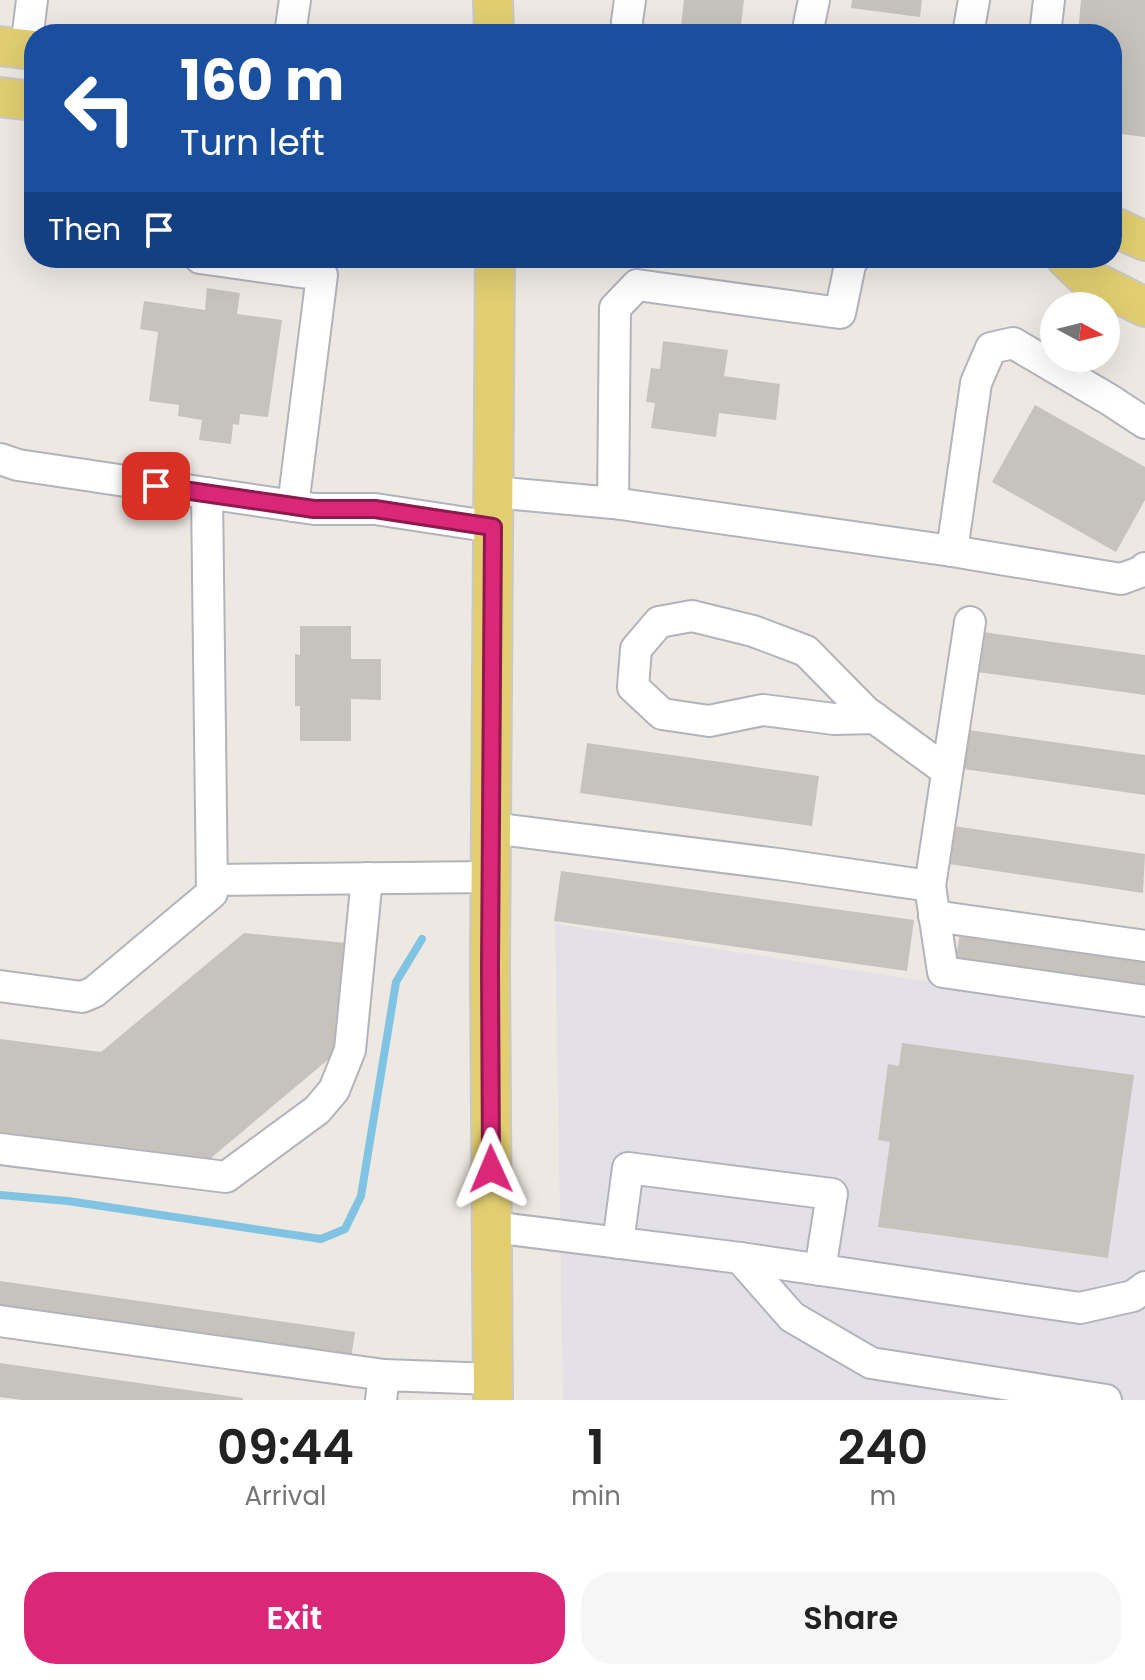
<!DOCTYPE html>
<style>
body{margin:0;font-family:Poppins,sans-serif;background:#f6f6f6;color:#222;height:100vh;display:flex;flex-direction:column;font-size:30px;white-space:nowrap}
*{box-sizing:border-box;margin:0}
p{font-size:26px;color:#767676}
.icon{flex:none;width:44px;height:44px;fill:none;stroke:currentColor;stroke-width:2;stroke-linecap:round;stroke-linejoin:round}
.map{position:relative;height:1400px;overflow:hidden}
.details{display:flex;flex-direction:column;background:#fff;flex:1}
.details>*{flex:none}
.top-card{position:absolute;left:24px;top:24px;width:1098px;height:244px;border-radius:32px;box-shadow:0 8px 32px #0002;background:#1a4fa0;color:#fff;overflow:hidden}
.needle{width:52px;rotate:97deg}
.controls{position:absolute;left:1040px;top:292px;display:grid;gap:16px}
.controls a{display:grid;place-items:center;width:80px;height:80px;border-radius:50%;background:#fff;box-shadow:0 8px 32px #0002;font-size:40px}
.pin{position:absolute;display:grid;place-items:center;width:68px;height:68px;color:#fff;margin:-34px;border-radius:16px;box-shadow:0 4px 12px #0006}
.me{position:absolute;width:88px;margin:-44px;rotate:359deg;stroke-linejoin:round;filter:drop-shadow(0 0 6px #0008)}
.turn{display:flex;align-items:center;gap:28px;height:168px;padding:0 24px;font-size:36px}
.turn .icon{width:104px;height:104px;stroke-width:2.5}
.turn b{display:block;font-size:56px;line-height:68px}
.then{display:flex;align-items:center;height:76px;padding:0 24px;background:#0003;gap:16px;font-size:30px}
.eta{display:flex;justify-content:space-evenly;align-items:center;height:136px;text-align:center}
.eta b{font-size:48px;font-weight:600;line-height:56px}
.action{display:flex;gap:16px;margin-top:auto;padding:16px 24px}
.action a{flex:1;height:92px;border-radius:32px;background:#db2777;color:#fff;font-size:32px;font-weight:600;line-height:92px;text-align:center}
.action a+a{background:#f6f6f6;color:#222}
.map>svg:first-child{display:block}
</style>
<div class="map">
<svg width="1145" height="1400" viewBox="0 0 1145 1400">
<rect width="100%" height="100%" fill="#ede9e2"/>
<polygon fill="#e3e1e7" points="555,924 1145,1015 1145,1400 563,1400"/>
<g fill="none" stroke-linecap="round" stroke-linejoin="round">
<polyline stroke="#81c3e2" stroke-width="8" points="0,1195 68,1201 321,1239 345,1229 361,1196 396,982 422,939"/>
</g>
<g fill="#c6c3bd">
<polygon points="684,0 744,0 740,34 680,34"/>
<polygon points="852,0 922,0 920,17 851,8"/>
<polygon points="1081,0 1145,0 1145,137 1112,133 1112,34 1078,34"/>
<polygon points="207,288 240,293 237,314 282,320 268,417 240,414 239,425 233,424 231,444 199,440 202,420 178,416 179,405 149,401 158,332 140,329 144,301 205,310"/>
<polygon points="663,341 728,350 724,376 780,384 776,420 719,413 716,437 651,428 655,403 646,402 651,368 660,369"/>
<polygon points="1035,405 1145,467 1145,500 1116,552 992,482"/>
<polygon points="300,626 351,626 351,659 381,659 381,700 351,699 351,741 300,741 300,706 295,706 295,654 300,655"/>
<polygon points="983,632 1145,655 1145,695 977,672"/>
<polygon points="969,730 1145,755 1145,795 963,769"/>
<polygon points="587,743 819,776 812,826 580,793"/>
<polygon points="954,826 1145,854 1143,893 949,864"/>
<polygon points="561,871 914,920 907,971 554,921"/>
<polygon points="961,926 1145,953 1145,1000 954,972"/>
<polygon points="244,933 347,943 336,1053 205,1163 0,1134 0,1039 101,1052"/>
<polygon points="902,1043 1134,1075 1108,1258 878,1227 890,1142 878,1140 888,1064 899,1066"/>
<polygon points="0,1281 355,1332 350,1365 0,1314"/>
<polygon points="0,1363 243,1398 243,1400 22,1400 0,1397"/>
</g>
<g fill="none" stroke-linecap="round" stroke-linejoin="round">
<g stroke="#b2b3bc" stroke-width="34">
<g id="minor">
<polyline points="290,34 295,0"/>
<polyline points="628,34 627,21 630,0"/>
<polyline points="807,34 814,0"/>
<polyline points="968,34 974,0"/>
<polyline points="1045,34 1049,0"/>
<polyline points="26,49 32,0"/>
<polyline points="200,258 322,275 293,506"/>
<polyline points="0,459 18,465 314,509 375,509 493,527"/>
<polyline points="493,492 613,503 952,551 976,383 991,348 1013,343 1110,400 1145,423"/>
<polyline points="613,503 615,308 637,285 840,313 850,265 854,258"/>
<polyline points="952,551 1121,579 1143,571 1145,568"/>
<polyline points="875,718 834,719 763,710 709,721 662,714 633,687 636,649 659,622 692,616 753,631 806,651 865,711 947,771"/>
<polyline points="491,828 778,864 930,886 943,972 1145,1001"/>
<polyline points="212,880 490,877"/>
<polyline points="930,886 970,622"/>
<polyline points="934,916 1145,946"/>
<polyline points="0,986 82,997 94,992 212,893 207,493"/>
<polyline points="0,1149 226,1177 317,1110 334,1090 350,1050 367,878"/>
<polyline points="492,1227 740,1258 1080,1308 1133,1296 1145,1287"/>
<polyline points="618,1243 628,1168 832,1194 820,1270"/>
<polyline points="740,1258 792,1317 871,1363 1106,1400"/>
<polyline points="0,1321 384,1375"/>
<polyline points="381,1400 384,1375 493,1379"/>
</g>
</g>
<g stroke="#c8c8c8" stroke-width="42">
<g id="major">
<polyline points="493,0 494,34"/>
<polyline points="0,46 34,50"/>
<polyline points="0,97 34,101"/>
<polyline points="1112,226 1145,241"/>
<polyline points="1066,258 1087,278 1145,307"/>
<polyline points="493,1400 490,966 495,258"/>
</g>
</g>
<use href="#minor" stroke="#fff" stroke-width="30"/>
<use href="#major" stroke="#e2ce71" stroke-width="38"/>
</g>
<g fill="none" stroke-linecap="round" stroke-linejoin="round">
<g stroke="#8e194d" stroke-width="20">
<polyline id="route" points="156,486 314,509 375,509 493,527 490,966 491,1169"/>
</g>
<use href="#route" stroke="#db2777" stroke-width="14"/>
</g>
</svg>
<div class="controls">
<a><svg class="needle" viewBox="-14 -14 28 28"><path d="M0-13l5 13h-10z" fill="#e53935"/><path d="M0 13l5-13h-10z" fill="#767676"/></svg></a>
</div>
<div class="pin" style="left:156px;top:486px;background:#d93025"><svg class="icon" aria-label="arrive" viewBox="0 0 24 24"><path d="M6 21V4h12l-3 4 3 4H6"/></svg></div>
<svg class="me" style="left:491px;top:1169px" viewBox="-20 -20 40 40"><path d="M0-17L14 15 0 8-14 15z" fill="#db2777" stroke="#fff" stroke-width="4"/></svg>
<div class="top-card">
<div class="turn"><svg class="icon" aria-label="left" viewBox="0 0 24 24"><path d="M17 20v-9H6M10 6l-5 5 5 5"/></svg><div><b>160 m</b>Turn left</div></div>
<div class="then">Then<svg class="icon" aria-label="arrive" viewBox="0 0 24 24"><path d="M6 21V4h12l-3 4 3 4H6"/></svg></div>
</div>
</div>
<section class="details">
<div class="eta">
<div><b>09:44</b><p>Arrival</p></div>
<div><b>1</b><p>min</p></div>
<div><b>240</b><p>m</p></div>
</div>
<div class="action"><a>Exit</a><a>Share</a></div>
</section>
